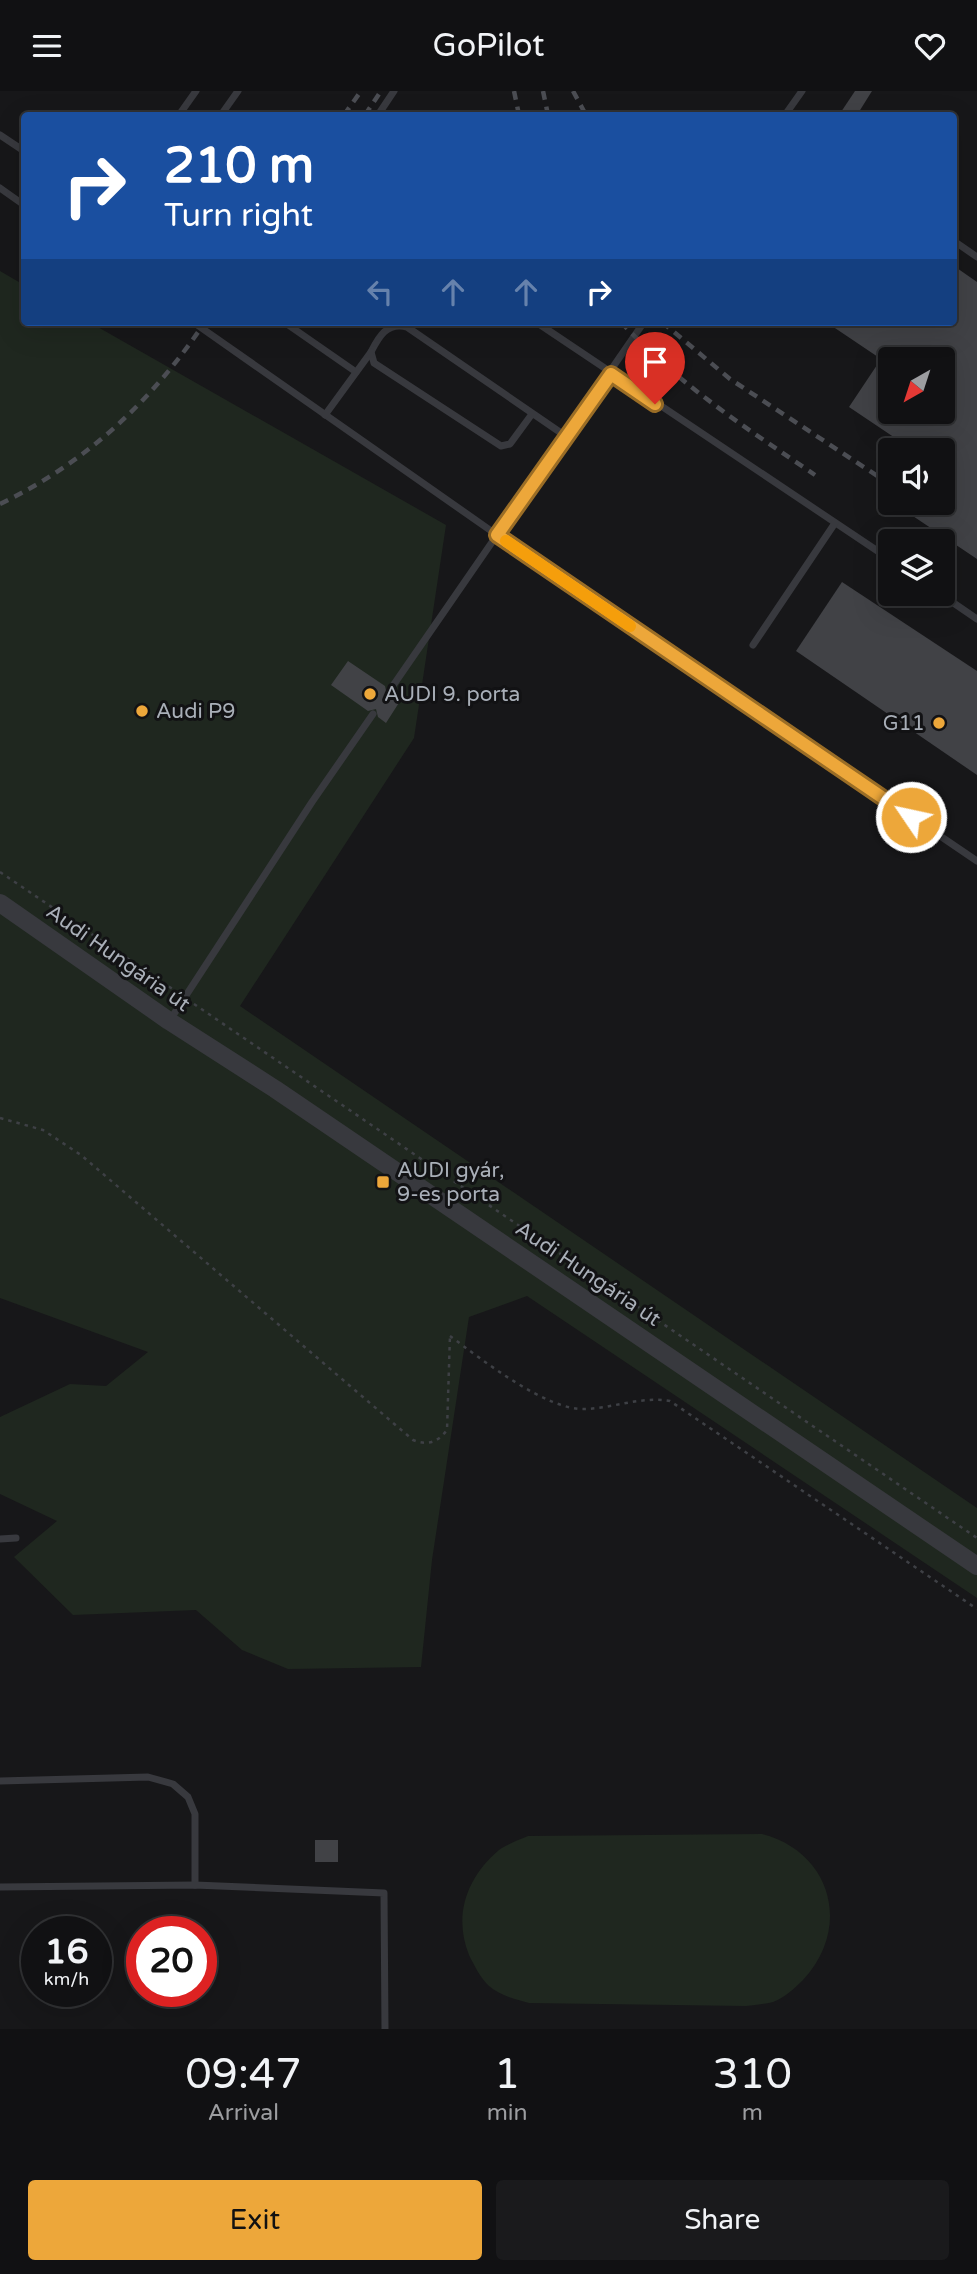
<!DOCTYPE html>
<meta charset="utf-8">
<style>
body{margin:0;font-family:"Varela Round",sans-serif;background:#1a1a1c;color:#f1f3f6;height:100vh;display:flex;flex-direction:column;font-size:26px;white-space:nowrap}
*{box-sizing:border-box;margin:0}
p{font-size:23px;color:#9c9da0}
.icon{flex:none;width:38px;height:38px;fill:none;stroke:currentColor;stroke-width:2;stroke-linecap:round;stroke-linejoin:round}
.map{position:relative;height:1938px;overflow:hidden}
.sheet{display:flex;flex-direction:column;background:#111113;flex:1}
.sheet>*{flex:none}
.guide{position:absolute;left:21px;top:21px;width:936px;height:214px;border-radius:7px;box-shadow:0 7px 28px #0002,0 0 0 2px #303133;background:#1a4fa0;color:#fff;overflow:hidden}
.needle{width:46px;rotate:219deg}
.buttons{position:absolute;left:878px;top:256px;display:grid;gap:14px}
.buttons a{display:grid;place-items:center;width:77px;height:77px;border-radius:7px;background:#111113;box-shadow:0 7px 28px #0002,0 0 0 2px #303133;font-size:35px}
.speed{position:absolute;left:21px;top:1825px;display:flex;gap:14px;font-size:35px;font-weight:700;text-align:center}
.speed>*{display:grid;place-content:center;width:91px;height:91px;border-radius:50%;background:#111113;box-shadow:0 7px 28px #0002,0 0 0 2px #303133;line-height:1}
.speed small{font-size:18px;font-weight:400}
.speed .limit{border:10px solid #d22;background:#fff;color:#111}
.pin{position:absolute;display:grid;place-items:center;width:60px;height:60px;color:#fff;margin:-72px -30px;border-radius:50% 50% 50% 0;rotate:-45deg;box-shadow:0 0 7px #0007}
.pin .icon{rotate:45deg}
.me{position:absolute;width:77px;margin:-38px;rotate:304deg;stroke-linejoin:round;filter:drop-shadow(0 0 5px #0008)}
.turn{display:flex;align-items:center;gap:24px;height:147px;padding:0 28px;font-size:32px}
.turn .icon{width:91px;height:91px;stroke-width:2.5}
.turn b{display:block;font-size:49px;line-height:60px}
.lanes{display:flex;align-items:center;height:66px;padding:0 28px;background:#0003;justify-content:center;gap:35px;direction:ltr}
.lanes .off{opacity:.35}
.eta{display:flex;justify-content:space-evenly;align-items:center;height:119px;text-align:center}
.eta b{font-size:42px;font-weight:600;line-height:49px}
.button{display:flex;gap:14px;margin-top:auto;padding:14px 28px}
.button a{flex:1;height:80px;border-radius:7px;background:#eda73a;color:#111;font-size:28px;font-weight:600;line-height:80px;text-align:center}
.button a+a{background:#1a1a1c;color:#f1f3f6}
header{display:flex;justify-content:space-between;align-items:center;height:91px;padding:0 28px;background:#111113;font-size:32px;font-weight:600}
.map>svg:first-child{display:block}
</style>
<header><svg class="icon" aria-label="menu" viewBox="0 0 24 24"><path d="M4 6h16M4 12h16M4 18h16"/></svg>GoPilot<svg class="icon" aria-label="heart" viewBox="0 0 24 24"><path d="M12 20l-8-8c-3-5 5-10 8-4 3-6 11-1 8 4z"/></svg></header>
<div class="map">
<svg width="977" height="1938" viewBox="0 0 977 1938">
<rect width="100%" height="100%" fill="#171719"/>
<g fill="#1f271f">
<polygon points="0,180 24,194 24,231 89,231 446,434 414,647 240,915 977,1417 977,1507 527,1205 469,1226 432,1469 421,1576 288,1578 242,1559 196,1519 73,1524 14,1466 57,1430 0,1403 0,1326 70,1293 106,1295 148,1261 0,1207"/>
<path d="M762,1743C832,1761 852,1837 803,1889C795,1897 784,1907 773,1911C765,1913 755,1914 746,1915L529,1912C515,1908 501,1905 489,1895C481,1888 474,1874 469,1864C453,1824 467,1786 499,1759C507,1753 519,1749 528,1745Z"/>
</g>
<g fill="#414246" fill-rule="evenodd">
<polygon points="855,0 872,0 857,24 839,24"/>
<path d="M954,175L977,191V468L892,411H943V359H913L849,316L881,268L826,231H954ZM891,268H943V320H891Z"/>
<polygon points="842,491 977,580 977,684 796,560"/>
<polygon points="348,570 385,595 387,604 395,602 402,607 386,632 378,626 376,618 368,620 331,594"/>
<rect x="315" y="1749" width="23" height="22"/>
</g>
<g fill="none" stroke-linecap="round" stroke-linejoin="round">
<g stroke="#3e4045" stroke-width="2.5" stroke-dasharray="3.5 5" stroke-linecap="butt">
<polyline points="0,781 177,901"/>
<polyline points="194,913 977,1447"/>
<path d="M0,1027L43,1039L81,1064L413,1349C428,1355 438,1351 447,1339L450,1244"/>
<path d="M450,1245C481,1268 547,1320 585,1318C614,1317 641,1305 670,1310L977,1518"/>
</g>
<g stroke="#38393e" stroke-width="7">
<polyline points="179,24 196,0"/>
<polyline points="221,24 238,0"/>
<polyline points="378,24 394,0"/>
<polyline points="785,24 802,0"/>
<polyline points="0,44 24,60"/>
<polyline points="0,97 24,114"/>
<polyline points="954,150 977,166"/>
<polyline points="193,231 497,444 977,770"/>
<polyline points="284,231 356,281"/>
<polyline points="536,231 891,469"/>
<path d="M532,323L510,353L501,355L374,272L371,261C379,245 387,231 407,236L567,346"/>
<polyline points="325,324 371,261"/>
<polyline points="939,502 977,528"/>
<polyline points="753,554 835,432"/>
<polyline points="390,599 644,231"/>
<polyline points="170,929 312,711 373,623"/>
<polyline points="0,1448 16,1447"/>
<polyline points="0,1690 148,1686 173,1693 188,1706 195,1723 195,1794"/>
<polyline points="0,1796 195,1794 384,1802 385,1938"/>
</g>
<polyline stroke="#38393e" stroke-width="18" points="0,812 169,930 275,998 977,1475"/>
<g stroke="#4b4d53" stroke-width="4.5" stroke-dasharray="9 7" stroke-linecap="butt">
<polyline points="514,0 519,24"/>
<polyline points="543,0 548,24"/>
<polyline points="573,0 586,24"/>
<polyline points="344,24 361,0"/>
<polyline points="365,24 381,0"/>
<path d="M621,231C678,293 746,337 815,384"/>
<polyline points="662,231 730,288 891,394"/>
<path d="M0,413C87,371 151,311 205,231"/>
</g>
</g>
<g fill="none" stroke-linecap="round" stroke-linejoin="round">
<g stroke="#9a6d26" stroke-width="18">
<polyline id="route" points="655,313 611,283 497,444 911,726"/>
</g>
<use href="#route" stroke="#eda73a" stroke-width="12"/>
<polyline stroke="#f59e0b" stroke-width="12" points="506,450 630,535"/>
</g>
<g fill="#eda73a" stroke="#121214" stroke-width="2.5">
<circle cx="370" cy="603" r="7"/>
<circle cx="142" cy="620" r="7"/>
<circle cx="939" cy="632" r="7"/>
<rect x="376" y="1084" width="14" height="14" rx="3.5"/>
</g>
<g text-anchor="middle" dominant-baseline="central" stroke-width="6" stroke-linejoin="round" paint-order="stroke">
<g font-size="21" fill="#a9afb8" stroke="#121214" text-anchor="start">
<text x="384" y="603">AUDI 9. porta</text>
<text x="156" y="620">Audi P9</text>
<text x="925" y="632" text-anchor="end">G11</text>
<text x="397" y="1079">AUDI gyár,<tspan x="397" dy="24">9-es porta</tspan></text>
</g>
<g font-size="21" fill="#a9afb8" stroke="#121214">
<text transform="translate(118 867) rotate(35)">Audi Hungária út</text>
<text transform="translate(588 1183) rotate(34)">Audi Hungária út</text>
</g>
</g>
</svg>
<div class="buttons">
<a><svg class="needle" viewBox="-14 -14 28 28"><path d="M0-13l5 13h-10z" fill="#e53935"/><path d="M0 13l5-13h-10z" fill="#9c9da0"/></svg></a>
<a><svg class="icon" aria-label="sound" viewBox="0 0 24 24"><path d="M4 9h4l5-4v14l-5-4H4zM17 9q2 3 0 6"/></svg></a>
<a><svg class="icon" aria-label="layers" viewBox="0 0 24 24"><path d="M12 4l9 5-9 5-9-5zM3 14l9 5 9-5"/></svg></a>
</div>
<div class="speed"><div>16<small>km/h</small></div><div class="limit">20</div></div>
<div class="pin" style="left:655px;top:313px;background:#d93025"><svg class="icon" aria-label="arrive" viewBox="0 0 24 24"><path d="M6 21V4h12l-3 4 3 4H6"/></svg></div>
<svg class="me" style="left:911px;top:726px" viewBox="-20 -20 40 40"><circle r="17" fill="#eda73a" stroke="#fff" stroke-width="3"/><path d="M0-11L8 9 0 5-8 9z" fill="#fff"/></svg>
<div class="guide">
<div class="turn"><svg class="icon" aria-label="right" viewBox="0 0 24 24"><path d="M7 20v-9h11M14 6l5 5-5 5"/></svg><div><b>210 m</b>Turn right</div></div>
<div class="lanes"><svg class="icon off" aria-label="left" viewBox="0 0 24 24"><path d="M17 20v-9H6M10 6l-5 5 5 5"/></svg><svg class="icon off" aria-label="ahead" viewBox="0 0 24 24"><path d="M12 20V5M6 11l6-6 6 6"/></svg><svg class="icon off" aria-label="ahead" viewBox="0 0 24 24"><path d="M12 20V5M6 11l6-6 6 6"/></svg><svg class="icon" aria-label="right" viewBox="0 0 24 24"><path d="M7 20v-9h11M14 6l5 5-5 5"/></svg></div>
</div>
</div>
<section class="sheet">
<div class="eta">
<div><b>09:47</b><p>Arrival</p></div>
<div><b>1</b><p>min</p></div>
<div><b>310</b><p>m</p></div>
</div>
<div class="button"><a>Exit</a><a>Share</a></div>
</section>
